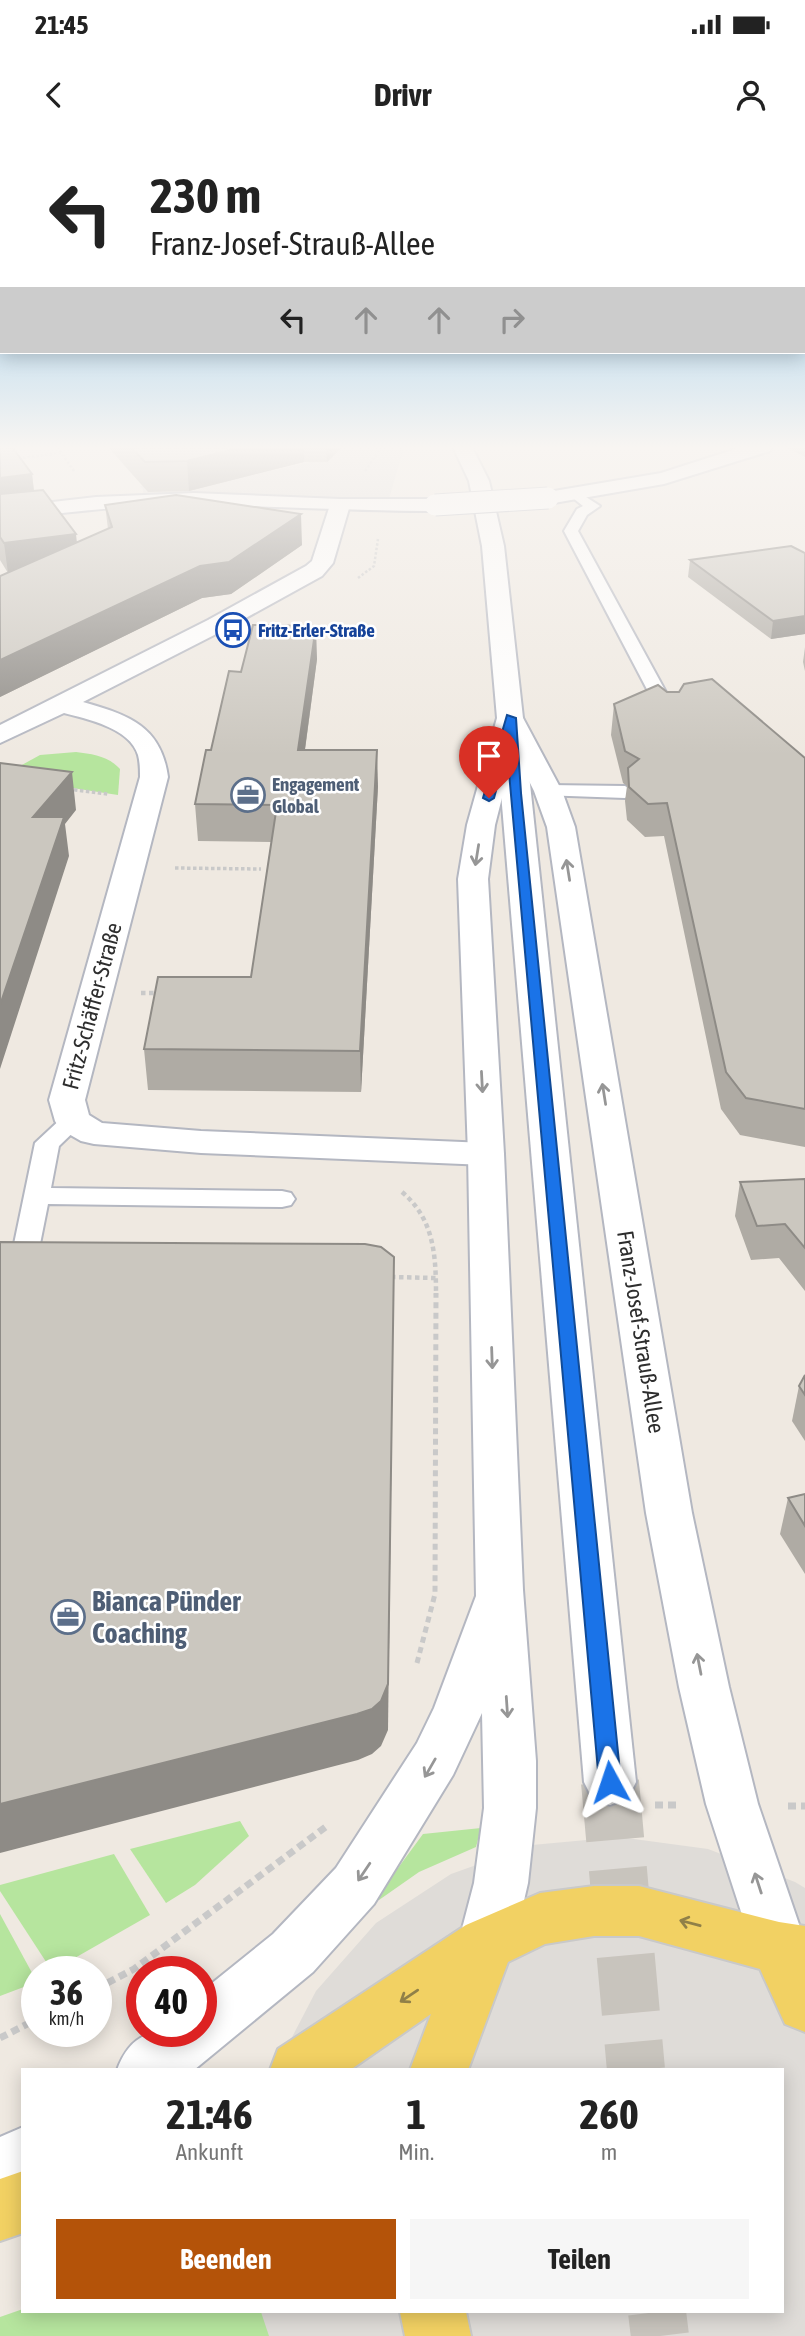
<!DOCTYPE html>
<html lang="de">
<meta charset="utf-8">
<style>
body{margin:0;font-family:"Asap Condensed",sans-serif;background:#f6f6f6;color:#222;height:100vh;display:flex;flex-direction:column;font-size:26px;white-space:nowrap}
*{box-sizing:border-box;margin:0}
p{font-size:23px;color:#767676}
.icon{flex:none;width:38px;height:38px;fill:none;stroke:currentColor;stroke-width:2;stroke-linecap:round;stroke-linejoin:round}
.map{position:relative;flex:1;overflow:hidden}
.panel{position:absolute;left:21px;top:1928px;width:763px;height:245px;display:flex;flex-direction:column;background:#fff;border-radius:0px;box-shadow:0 4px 18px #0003}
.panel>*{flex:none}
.guide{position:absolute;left:0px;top:0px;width:805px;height:214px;box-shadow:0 4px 18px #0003;background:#fff;color:#222;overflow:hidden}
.speed{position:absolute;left:21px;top:1816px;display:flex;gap:14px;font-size:35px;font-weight:700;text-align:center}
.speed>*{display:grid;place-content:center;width:91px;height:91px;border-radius:50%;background:#fff;box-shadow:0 4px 18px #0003;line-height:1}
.speed small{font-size:18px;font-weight:400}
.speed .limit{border:10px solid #d22;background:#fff;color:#111}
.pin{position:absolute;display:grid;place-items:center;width:60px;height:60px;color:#fff;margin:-72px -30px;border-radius:50% 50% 50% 0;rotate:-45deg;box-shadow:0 0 7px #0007}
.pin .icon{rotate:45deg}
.me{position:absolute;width:77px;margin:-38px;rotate:355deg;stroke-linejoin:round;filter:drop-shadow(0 0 5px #0008)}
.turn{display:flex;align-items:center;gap:24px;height:147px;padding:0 35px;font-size:32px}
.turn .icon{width:91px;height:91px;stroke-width:2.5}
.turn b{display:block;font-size:49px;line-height:60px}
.lanes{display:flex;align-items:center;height:66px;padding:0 35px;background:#0003;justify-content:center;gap:35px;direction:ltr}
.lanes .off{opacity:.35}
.eta{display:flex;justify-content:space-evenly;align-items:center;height:119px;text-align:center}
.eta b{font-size:42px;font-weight:700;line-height:49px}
.action{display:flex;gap:14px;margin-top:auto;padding:14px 35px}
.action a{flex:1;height:80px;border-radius:0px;background:#b45309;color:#fff;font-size:28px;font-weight:700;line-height:80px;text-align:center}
.action a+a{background:#f6f6f6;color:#222}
.status{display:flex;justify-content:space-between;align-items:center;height:49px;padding:0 35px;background:#fff;direction:ltr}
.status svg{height:19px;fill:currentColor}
header{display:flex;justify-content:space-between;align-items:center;height:91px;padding:0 35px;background:#fff;font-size:32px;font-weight:700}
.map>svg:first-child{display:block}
</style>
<div class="status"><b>21:45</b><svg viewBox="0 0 49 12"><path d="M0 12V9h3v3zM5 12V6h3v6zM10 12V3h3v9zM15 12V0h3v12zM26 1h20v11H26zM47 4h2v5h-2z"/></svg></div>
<header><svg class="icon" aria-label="back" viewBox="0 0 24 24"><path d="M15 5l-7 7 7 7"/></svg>Drivr<svg class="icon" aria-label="person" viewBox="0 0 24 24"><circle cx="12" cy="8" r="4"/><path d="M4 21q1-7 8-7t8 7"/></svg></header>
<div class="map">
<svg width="805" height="2196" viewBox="0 0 805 2196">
<rect width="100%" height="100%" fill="#efe9e1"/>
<g fill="#b6e59e">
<path d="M76,612C93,614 108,616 120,629L118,655L0,637L40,615Z"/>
<polygon points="240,1681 249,1696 195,1745 166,1763 130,1709"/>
<polygon points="481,1688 476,1707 419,1732 379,1760 376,1758 423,1694"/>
<polygon points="114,1714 150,1775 52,1831 0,1751 0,1745"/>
<polygon points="0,1774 37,1842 0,1856"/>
<polygon points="23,2169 23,2172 356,2172 363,2196 0,2196 0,2177"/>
</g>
<g fill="#dfdcd8">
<polygon points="344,307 404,307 389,359 143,356 143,349 140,346 278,323 271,331 307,323"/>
<polygon points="619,1697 708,1709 795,1742 805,1748 805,2196 269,2196 261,2172 782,2172 782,1930 275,1930 316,1851 376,1783 451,1734 532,1705"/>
</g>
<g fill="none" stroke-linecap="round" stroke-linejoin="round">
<g stroke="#c8c4bd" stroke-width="58" stroke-dasharray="58 29" stroke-linecap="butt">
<polyline points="610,1642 636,1930"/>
<polyline points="657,2172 660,2196"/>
</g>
<g stroke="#b4b7c1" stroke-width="4">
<g id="service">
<polygon points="575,350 600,366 587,375 578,391 679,576 676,580 664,580 661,576 564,391 577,369 583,366 568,354"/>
<polygon points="548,645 625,646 634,652 625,658 541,655 539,651"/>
<polygon points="73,974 82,976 85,981 59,1006 51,1048 282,1051 291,1053 295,1059 291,1065 282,1067 48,1064 39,1109 35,1115 0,1129 0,1110 14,1104 35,1003 64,976"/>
</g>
</g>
<g stroke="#b4b7c1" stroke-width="4">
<path id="minor" d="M340,359L347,361L350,365L333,423L322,436L224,490L83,562C129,575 161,586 168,637L85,960L89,975L102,983L201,991L486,1003L499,1006L504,1014L499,1022L486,1025L201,1013L94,1004L81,1001L60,989L55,981L49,960L140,637C140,630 140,622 138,615C130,588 87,579 64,573L0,603V585L208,480L306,426L312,421L330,365L333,361Z"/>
</g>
<g stroke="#b4b7c1" stroke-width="4">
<g id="tertiary">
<polygon points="742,307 772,307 770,311 664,344 548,364 541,362 538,358 541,354 548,352 661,333"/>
<path d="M194,353L340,359H435L442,361L445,365L442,369L435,371C355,371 276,366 196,365C130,364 65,373 0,380V368L96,357Z"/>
<polygon points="510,570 519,573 523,578 636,1642 628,1658 610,1665 592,1658 584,1642 501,653 497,578 501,573"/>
</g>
</g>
<g stroke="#b4b7c1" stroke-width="4">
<g id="secondary">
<path d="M453,307H472L489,341L504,406L523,578L562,651L575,687L692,1373L729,1547L758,1664L805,1802V1813L799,1827L779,1834L759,1827L706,1664L679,1547L646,1373L547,687L534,651L514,611L495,685L488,739L504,1014L523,1450L536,1621V1668L528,1743L514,1804L506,1823L486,1830L466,1823L458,1804L474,1743L484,1668L482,1573L453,1635L374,1764L313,1832L194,1930H117C134,1885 159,1892 201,1892V1852L273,1794L336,1728L417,1603L434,1568L476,1456L468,1014L458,739L467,685L497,578L482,406L469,341Z"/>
<polygon points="23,1987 23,2053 0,2063 0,1997"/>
</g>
</g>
<g stroke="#c9c9c9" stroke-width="4">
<g id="primary">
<polygon points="594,1746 639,1746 779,1782 805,1786 805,1892 785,1884 760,1829 639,1796 594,1796 545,1804 508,1822 468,1930 410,1930 431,1874 350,1930 270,1930 278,1909 466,1785 540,1753"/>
<polygon points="23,2031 23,2093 0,2101 0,2039"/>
<polygon points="400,2172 466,2172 471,2196 405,2196"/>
</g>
</g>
<g stroke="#c9c9c9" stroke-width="2.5" stroke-dasharray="2.5 2" stroke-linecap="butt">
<polyline points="57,307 74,331"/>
<polyline points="14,319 61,313"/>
<polyline points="365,331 382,307"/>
<polyline points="358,438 374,426 378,399"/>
</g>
<g stroke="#c9c9c9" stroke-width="3.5" stroke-dasharray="3.5 2.5" stroke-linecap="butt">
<polyline points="68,649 108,654"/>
<polyline points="175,728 261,729"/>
</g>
<g stroke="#c9c9c9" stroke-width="4.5" stroke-dasharray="4.5 3.5" stroke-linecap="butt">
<polyline points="141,853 160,853"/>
<path d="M402,1052C434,1079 436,1115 436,1155"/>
<polyline points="391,1137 436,1138"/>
</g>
<polyline stroke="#c9c9c9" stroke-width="5" stroke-dasharray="6 4.5" stroke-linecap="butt" points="417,1523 435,1454 436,1153"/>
<g stroke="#c9c9c9" stroke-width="7" stroke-dasharray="8 5" stroke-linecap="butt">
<polyline points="655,1665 678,1665"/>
<polyline points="788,1666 805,1666"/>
<polyline points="96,1849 134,1829 327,1686"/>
<polyline points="0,1898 37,1879"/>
</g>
<use href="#service" fill="#fff" fill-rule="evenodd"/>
<use href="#minor" fill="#fff" fill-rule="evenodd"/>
<use href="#tertiary" fill="#fff" fill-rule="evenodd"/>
<use href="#secondary" fill="#fff" fill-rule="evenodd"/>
<use href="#primary" fill="#f2d163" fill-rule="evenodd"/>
<g stroke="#b4b7c1" stroke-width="23" stroke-linecap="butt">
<polyline id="tertiary-bridge" points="435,365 548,358"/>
</g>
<use href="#tertiary-bridge" stroke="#fff" stroke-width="21"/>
</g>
<g fill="#afaba4">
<polygon points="0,307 32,334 34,351 77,402 108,389 105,365 302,405 231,454 202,458 0,557 0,436 8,433 0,420"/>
<polygon points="108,307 342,307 327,322 304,322 189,351 148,352"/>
<polygon points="786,307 805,307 805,317"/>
<polygon points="805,413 805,494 771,499 688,437 690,420"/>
<polygon points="805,507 805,531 803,522"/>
<polygon points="317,519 305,610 378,646 361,952 148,950 144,909 251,837 271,702 198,701 195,664 211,610 241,532"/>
<polygon points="667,552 805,618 805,1007 740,995 721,969 664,696 645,697 627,680 625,661 627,646 623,643 611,595 614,564"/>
<polygon points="805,1039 805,1151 779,1118 751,1120 735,1076 740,1042"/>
<polygon points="805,1235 805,1301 792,1281 799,1246"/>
<polygon points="805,1354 805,1434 780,1394 788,1358"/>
</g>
<g fill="#8e8b86">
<polygon points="242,307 304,307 304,322 189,351 187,321"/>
<polygon points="326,307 342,307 327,322"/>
<polygon points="32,334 35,361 0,366 0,338"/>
<polygon points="301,374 302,405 231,454 202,458 0,557 0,520"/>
<polygon points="76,394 79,423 8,433 4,403"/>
<polygon points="805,476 805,494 771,499 773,481"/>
<polygon points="316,486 317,519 300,646 298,610"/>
<polygon points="377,610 378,646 361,952 360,911"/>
<polygon points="72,632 76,670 65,684 69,716 0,929 0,865 33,677"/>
<polygon points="394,1117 388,1590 381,1606 372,1614 358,1620 0,1713 0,1664"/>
</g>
<g fill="#cbc7bf" stroke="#8e8b86" stroke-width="2">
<polygon points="0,307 12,307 32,334 0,338"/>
<polygon points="131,307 242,307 187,321 145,322"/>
<polygon points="43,350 76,394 4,403 0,397 0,354"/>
<polygon points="176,355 301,374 229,422 200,426 0,520 0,436 112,387 105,365"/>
<polygon points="791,406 805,413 805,476 773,481 690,420"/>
<polygon points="253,485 316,486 298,610 377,610 360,911 144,909 158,837 251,837 277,665 195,664 206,610 211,610 229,531 241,532"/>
<polygon points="712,539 805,618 805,969 746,958 726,932 667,663 648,664 629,647 628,628 639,619 625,611 614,564 658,545 667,552 679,552 684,544"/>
<polygon points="0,623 72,632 33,677 64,677 0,865"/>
<polygon points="805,1039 805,1108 785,1084 757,1086 740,1042"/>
<polygon points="0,1102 365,1104 381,1107 394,1117 388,1544 381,1561 372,1569 357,1574 0,1664"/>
<polygon points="805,1235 805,1255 799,1246"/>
<polygon points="805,1354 805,1386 788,1358"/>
</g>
<defs><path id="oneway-shaft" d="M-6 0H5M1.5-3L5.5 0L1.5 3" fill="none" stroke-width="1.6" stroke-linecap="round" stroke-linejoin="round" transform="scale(1.75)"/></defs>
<g stroke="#969696">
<use href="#oneway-shaft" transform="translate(477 715) rotate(99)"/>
<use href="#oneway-shaft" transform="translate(568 730) rotate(-99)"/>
<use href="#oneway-shaft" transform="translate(482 942) rotate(87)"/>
<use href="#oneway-shaft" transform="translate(604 954) rotate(-99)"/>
<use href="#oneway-shaft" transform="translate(492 1218) rotate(88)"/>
<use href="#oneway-shaft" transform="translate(699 1524) rotate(-101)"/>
<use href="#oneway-shaft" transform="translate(507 1567) rotate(86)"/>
<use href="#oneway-shaft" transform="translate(430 1628) rotate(120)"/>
<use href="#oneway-shaft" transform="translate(364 1732) rotate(124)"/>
<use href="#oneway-shaft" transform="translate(758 1743) rotate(-108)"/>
</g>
<g stroke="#908048">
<use href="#oneway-shaft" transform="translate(690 1783) rotate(-165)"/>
<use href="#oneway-shaft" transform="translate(409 1856) rotate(146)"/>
</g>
<linearGradient id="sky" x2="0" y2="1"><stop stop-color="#7abfeb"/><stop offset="0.5" stop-color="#f8f5f2"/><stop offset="1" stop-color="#f8f5f2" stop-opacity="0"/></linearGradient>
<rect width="805" height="615" fill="url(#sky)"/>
<polygon fill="#1a73e8" stroke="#114b97" stroke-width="2" points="507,575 516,578 521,653 621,1642 617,1649 610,1651 602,1649 599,1642 507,610 494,658 489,661 483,658"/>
<defs>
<g id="bus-ring" transform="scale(1.75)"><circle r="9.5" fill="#fff" stroke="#1a4fb4" stroke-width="1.5"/><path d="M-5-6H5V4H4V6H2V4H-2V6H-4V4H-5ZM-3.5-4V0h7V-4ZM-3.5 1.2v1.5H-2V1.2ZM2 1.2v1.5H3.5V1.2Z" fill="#1a4fb4"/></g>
<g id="office-ring" transform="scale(1.75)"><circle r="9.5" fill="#fff" stroke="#5c6f8a" stroke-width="1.5"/><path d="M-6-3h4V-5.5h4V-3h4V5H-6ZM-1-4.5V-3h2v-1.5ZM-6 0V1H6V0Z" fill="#5c6f8a"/></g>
</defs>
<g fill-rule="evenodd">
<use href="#bus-ring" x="233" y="490"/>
<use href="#office-ring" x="248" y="655"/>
<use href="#office-ring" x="68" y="1477"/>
</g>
<g text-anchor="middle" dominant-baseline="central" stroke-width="5" stroke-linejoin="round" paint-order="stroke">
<g font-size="19" font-weight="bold" fill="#164399" stroke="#fff" text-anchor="start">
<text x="258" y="490">Fritz-Erler-Straße</text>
</g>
<g font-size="19" font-weight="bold" fill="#4e5e75" stroke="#fff" text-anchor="start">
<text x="272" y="644">Engagement<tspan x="272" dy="22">Global</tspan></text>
</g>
<g font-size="23" fill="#2e2e2e" stroke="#fff">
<text transform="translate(92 866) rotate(-75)">Fritz-Schäffer-Straße</text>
<text transform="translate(641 1192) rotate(81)">Franz-Josef-Strauß-Allee</text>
</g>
<g font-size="28" font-weight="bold" fill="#4e5e75" stroke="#fff" text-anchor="start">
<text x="92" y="1461">Bianca Pünder<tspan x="92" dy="32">Coaching</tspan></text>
</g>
</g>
</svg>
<div class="speed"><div>36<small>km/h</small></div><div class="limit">40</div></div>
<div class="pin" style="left:489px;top:658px;background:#d93025"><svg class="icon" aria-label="arrive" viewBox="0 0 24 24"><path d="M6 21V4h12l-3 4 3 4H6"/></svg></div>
<svg class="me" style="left:610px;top:1642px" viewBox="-20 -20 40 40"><path d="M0-17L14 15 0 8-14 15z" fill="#1a73e8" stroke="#fff" stroke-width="4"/></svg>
<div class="guide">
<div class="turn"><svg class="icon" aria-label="left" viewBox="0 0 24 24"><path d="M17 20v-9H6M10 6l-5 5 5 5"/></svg><div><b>230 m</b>Franz-Josef-Strauß-Allee</div></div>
<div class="lanes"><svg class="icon" aria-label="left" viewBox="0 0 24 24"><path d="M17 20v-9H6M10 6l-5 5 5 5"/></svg><svg class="icon off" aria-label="ahead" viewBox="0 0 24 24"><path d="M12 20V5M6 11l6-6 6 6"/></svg><svg class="icon off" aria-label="ahead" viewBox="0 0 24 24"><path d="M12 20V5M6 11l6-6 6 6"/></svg><svg class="icon off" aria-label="right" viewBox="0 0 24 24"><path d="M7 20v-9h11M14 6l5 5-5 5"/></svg></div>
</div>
<section class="panel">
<div class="eta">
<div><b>21:46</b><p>Ankunft</p></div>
<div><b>1</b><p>Min.</p></div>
<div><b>260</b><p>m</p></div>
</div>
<div class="action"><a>Beenden</a><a>Teilen</a></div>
</section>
</div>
